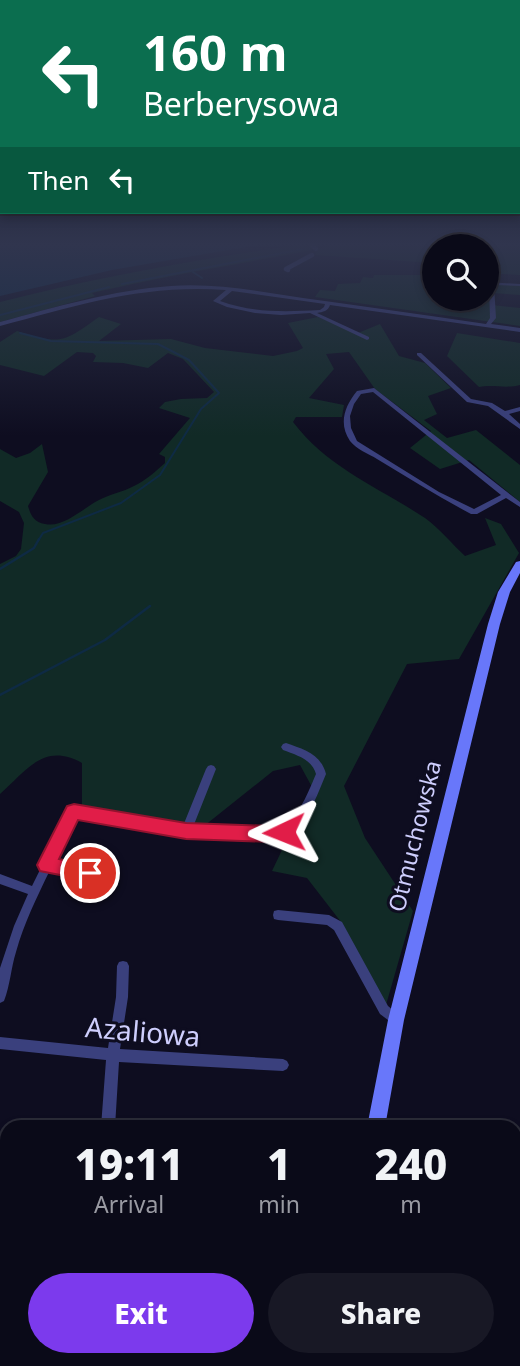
<!DOCTYPE html>
<style>
body{margin:0;font-family:"Noto Sans",sans-serif;background:#181825;color:#f1f3f6;height:100vh;display:flex;flex-direction:column;font-size:26px;white-space:nowrap}
*{box-sizing:border-box;margin:0}
p{font-size:23px;color:#999aa2}
.icon{flex:none;width:38px;height:38px;fill:none;stroke:currentColor;stroke-width:2;stroke-linecap:round;stroke-linejoin:round}
.map{position:relative;flex:1;overflow:hidden}
.details{position:absolute;left:0px;top:1120px;width:522px;height:247px;display:flex;flex-direction:column;background:#0a0a18;border-radius:21px 21px 0 0;box-shadow:0 4px 10px #0003,0 0 0 2px #2a2b37}
.details>*{flex:none}
.top-card{position:absolute;left:0px;top:0px;width:522px;height:214px;box-shadow:0 4px 10px #0003,0 0 0 2px #2a2b37;background:#0b6e4f;color:#fff;overflow:hidden}
.controls{position:absolute;left:422px;top:234px;display:grid;gap:14px}
.controls a{display:grid;place-items:center;width:77px;height:77px;border-radius:50%;background:#0a0a18;box-shadow:0 4px 10px #0003,0 0 0 2px #2a2b37;font-size:35px}
.pin{position:absolute;display:grid;place-items:center;width:60px;height:60px;color:#fff;margin:-30px;border:4px solid #fff;border-radius:50%;box-shadow:0 2px 7px #0007}
.me{position:absolute;width:77px;margin:-38px;rotate:268deg;stroke-linejoin:round;filter:drop-shadow(0 0 5px #0008)}
.turn{display:flex;align-items:center;gap:24px;height:147px;padding:0 28px;font-size:32px}
.turn .icon{width:91px;height:91px;stroke-width:2.5}
.turn b{display:block;font-size:49px;line-height:60px}
.then{display:flex;align-items:center;height:66px;padding:0 28px;background:#0003;gap:14px;font-size:26px}
.eta{display:flex;justify-content:space-evenly;align-items:center;height:119px;text-align:center}
.eta b{font-size:42px;font-weight:800;line-height:49px}
.button{display:flex;gap:14px;margin-top:auto;padding:14px 28px}
.button a{flex:1;height:80px;border-radius:42px;background:#7c3aed;color:#fff;font-size:28px;font-weight:800;line-height:80px;text-align:center}
.button a+a{background:#181825;color:#f1f3f6}
.map>svg:first-child{display:block}
</style>
<div class="map">
<svg width="520" height="1366" viewBox="0 0 520 1366">
<rect width="100%" height="100%" fill="#0e0d20"/>
<g fill="#112a26">
<path d="M299,245L313,248L312,250C235,265 168,275 92,293L95,296L0,322V302C99,277 198,259 299,245Z"/>
<polygon points="334,245 456,247 434,247 434,263 315,255 319,248"/>
<polygon points="477,245 520,245 520,275 487,273 486,247 477,247"/>
<polygon points="374,275 423,275 422,282 434,283 434,299 486,299 491,283 520,285 520,295 492,293 492,305 520,308 520,326 315,297 320,290 335,291 338,284 360,283 363,277 373,278"/>
<path d="M99,317L121,324L99,341L171,339L205,348L273,356L297,351L303,348L288,323L318,317L358,333L380,324L399,356L425,363L451,388L428,396L437,414L424,420L447,438L476,430L520,465V502L469,460L440,469L410,448L431,431L375,389L349,352L326,354L334,369L309,398L344,405L342,417H296L293,422C328,468 378,487 425,518C439,528 452,544 465,556L496,545L485,518L501,524L519,553L459,659L407,664L344,786L365,838L413,911L386,1005L341,922L307,878L272,871L312,787L300,765L273,771L199,830L82,809V763C44,742 27,770 0,794V564L16,556L21,549L24,523L19,512L0,501V449L16,458L30,453L42,444L48,472L28,506C31,516 34,522 45,524C64,528 83,508 99,500C110,494 123,492 134,486C146,480 155,472 165,463V457L159,454L190,418L159,408L165,402L181,399L207,398L214,392L183,359L168,353L148,368L123,363L93,362L96,356L93,353L77,352L44,376L0,365V342L17,331C62,345 62,343 99,317Z"/>
<path d="M457,333L520,343V385C505,389 494,384 479,387L447,356Z"/>
</g>
<polygon fill="#0e2a44" points="0,245 257,245 112,270 0,296"/>
<g fill="none" stroke-linecap="round" stroke-linejoin="round">
<g stroke="#0e2a44" stroke-width="2">
<polyline points="193,272 202,278"/>
<polyline points="122,284 303,249"/>
<polyline points="0,315 109,287"/>
<polyline points="20,333 51,341 158,344 189,360 219,393 201,409 160,475 121,503 43,533 38,541"/>
</g>
<g stroke="#0e2a44" stroke-width="2.5">
<polyline points="0,569 34,548 39,539"/>
<polyline points="0,695 105,640 150,606"/>
</g>
<g stroke="#3a407d" stroke-width="4.5">
<polyline points="312,245 316,249"/>
<polyline points="288,270 286,269 312,255"/>
</g>
<g fill="#3a407d" fill-rule="evenodd">
<path d="M486,282L520,284V286L494,285L496,318L491,324L520,328V332L330,305C328,311 323,312 317,313L369,337V339L367,340L310,313L281,315L255,313L227,307L213,301L226,290C144,284 78,305 0,326V322C56,307 113,290 171,286C215,283 259,291 303,298C363,306 425,315 486,324L490,318L489,285H486ZM232,291L325,304L324,307L320,310C285,312 253,313 220,301Z"/>
<polygon points="417,353 421,353 471,399 492,403 505,411 520,407 520,411 509,414 520,424 520,429 488,406 467,402 417,355"/>
<path d="M374,388L520,502V507L506,498L477,514H471C439,497 408,478 377,459C369,454 356,449 350,441C338,423 345,406 357,391ZM373,392L501,495L474,509L439,492L357,441L351,428L350,416L354,404L361,394Z"/>
<path d="M286,743C303,749 321,754 326,774C313,805 307,828 272,838L186,835L77,817L54,862L111,871L115,873L116,876L115,879L111,881L50,870C37,897 24,923 16,952C11,968 10,986 4,1001L0,1003V968L14,926L28,894L0,884V874L32,886L70,809L74,808L183,826L206,769L208,766L211,765L214,766L216,769L193,827L272,830C298,822 306,797 316,774C312,759 296,755 283,750L281,747L283,744Z"/>
<polygon points="278,910 329,915 342,922 388,1006 400,1016 402,1020 400,1024 396,1026 380,1014 334,930 327,925 278,920 274,919 273,915 274,911"/>
<polygon points="123,961 127,962 129,966 128,997 120,1049 283,1059 287,1061 289,1065 287,1069 283,1071 119,1062 115,1127 101,1127 106,1060 0,1049 0,1037 108,1048 116,997 117,966 119,962"/>
<polygon points="7,1293 7,1307 0,1310 0,1296"/>
<polygon points="76,1360 92,1360 94,1366 78,1366"/>
<polygon points="156,1360 172,1360 174,1366 158,1366"/>
<rect x="229" y="1360" width="16" height="6"/>
<polygon points="293,1360 310,1360 307,1366 290,1366"/>
</g>
<g fill="#6877fa" fill-rule="evenodd">
<polygon points="520,561 520,573 510,592 500,624 404,1020 385,1127 367,1127 388,1020 488,624 498,592 516,562"/>
<polygon points="342,1360 364,1360 363,1366 341,1366"/>
</g>
</g>
<linearGradient id="sky" x2="0" y2="1"><stop stop-color="#080712"/><stop offset="0.56" stop-color="#30354e"/><stop offset="1" stop-color="#30354e" stop-opacity="0"/></linearGradient>
<rect width="520" height="436" fill="url(#sky)"/>
<polygon fill="#e11d48" stroke="#92132f" stroke-width="2" points="74,804 186,823 272,826 284,824 291,826 293,832 291,838 272,842 186,839 78,820 59,859 96,867 99,873 96,879 90,881 40,871 37,865 40,859 67,806"/>
<g text-anchor="middle" dominant-baseline="central" stroke-width="6" stroke-linejoin="round" paint-order="stroke">
<g font-size="23" fill="#cecefd" stroke="#0e0d20">
<text transform="translate(414 836) rotate(-76)">Otmuchowska</text>
</g>
<g font-size="28" fill="#cecefd" stroke="#0e0d20">
<text transform="translate(143 1031) rotate(5)">Azaliowa</text>
</g>
</g>
</svg>
<div class="controls">
<a><svg class="icon" aria-label="search" viewBox="0 0 24 24"><circle cx="10" cy="10" r="6"/><path d="M15 15l6 6"/></svg></a>
</div>
<div class="pin" style="left:90px;top:873px;background:#d93025"><svg class="icon" aria-label="arrive" viewBox="0 0 24 24"><path d="M6 21V4h12l-3 4 3 4H6"/></svg></div>
<svg class="me" style="left:284px;top:832px" viewBox="-20 -20 40 40"><path d="M0-17L14 15 0 8-14 15z" fill="#e11d48" stroke="#fff" stroke-width="4"/></svg>
<div class="top-card">
<div class="turn"><svg class="icon" aria-label="left" viewBox="0 0 24 24"><path d="M17 20v-9H6M10 6l-5 5 5 5"/></svg><div><b>160 m</b>Berberysowa</div></div>
<div class="then">Then<svg class="icon" aria-label="left" viewBox="0 0 24 24"><path d="M17 20v-9H6M10 6l-5 5 5 5"/></svg></div>
</div>
<section class="details">
<div class="eta">
<div><b>19:11</b><p>Arrival</p></div>
<div><b>1</b><p>min</p></div>
<div><b>240</b><p>m</p></div>
</div>
<div class="button"><a>Exit</a><a>Share</a></div>
</section>
</div>
